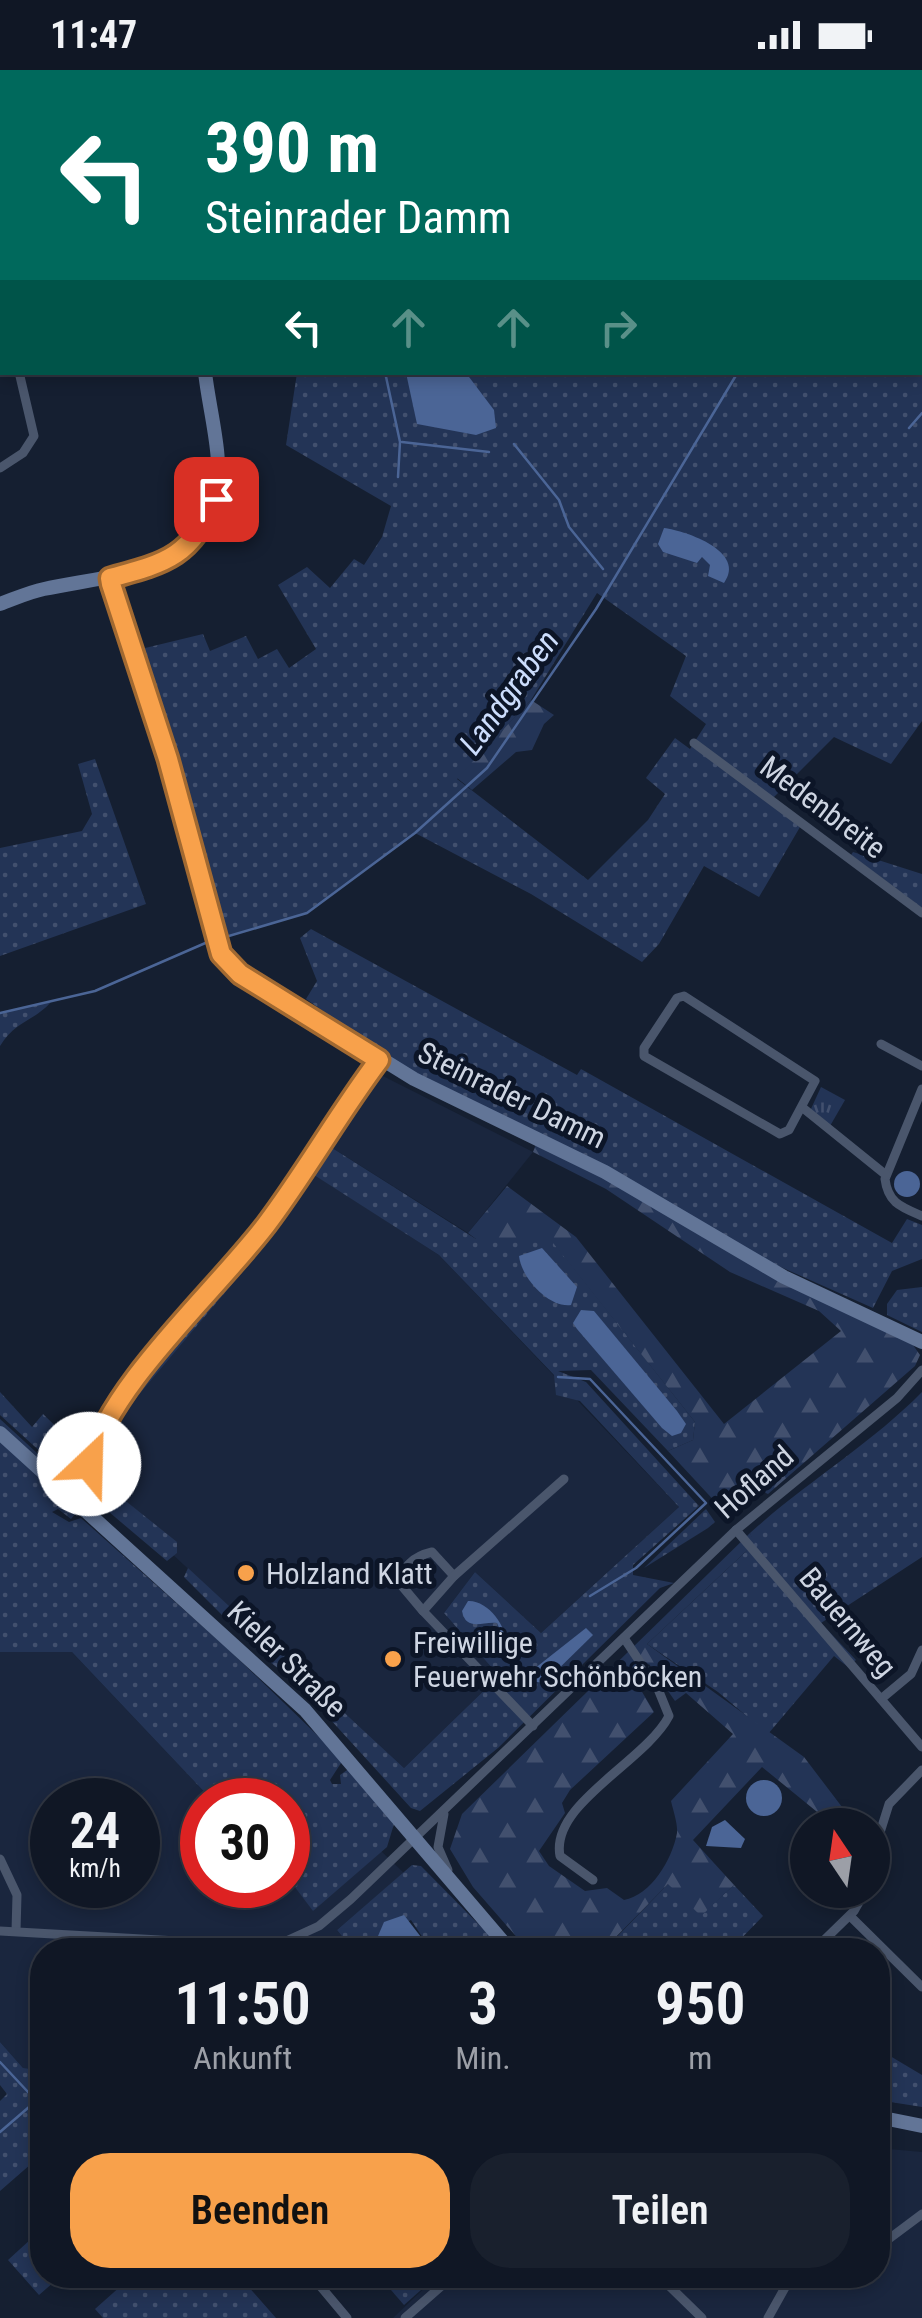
<!DOCTYPE html>
<html lang="de">
<meta charset="utf-8">
<style>
body{margin:0;font-family:"Roboto Condensed",sans-serif;background:#19202d;color:#f1f3f6;height:100vh;display:flex;flex-direction:column;font-size:38px;white-space:nowrap}
*{box-sizing:border-box;margin:0}
p{font-size:32px;color:#9c9fa7}
.icon{flex:none;width:55px;height:55px;fill:none;stroke:currentColor;stroke-width:2;stroke-linecap:round;stroke-linejoin:round}
.map{position:relative;flex:1;overflow:hidden}
.panel{position:absolute;left:30px;top:1868px;width:860px;height:350px;display:flex;flex-direction:column;background:#101725;border-radius:40px;box-shadow:0 5px 15px #0003,0 0 0 2px #303642}
.panel>*{flex:none}
.hud{position:absolute;left:0px;top:0px;width:922px;height:305px;box-shadow:0 5px 15px #0003,0 0 0 2px #303642;background:#00695c;color:#fff;overflow:hidden}
.needle{width:65px;rotate:347deg}
.fabs{position:absolute;left:790px;top:1738px;display:grid;gap:20px}
.fabs a{display:grid;place-items:center;width:100px;height:100px;border-radius:50%;background:#101725;box-shadow:0 5px 15px #0003,0 0 0 2px #303642;font-size:50px}
.speed{position:absolute;left:30px;top:1708px;display:flex;gap:20px;font-size:50px;font-weight:700;text-align:center}
.speed>*{display:grid;place-content:center;width:130px;height:130px;border-radius:50%;background:#101725;box-shadow:0 5px 15px #0003,0 0 0 2px #303642;line-height:1}
.speed small{font-size:25px;font-weight:400}
.speed .limit{border:15px solid #d22;background:#fff;color:#111}
.pin{position:absolute;display:grid;place-items:center;width:85px;height:85px;color:#fff;margin:-42px;border-radius:20px;box-shadow:0 5px 15px #0006}
.me{position:absolute;width:110px;margin:-55px;rotate:24deg;stroke-linejoin:round;filter:drop-shadow(0 0 8px #0008)}
.turn{display:flex;align-items:center;gap:35px;height:210px;padding:0 40px;font-size:45px}
.turn .icon{width:130px;height:130px;stroke-width:2.5}
.turn b{display:block;font-size:70px;line-height:85px}
.lanes{display:flex;align-items:center;height:95px;padding:0 40px;background:#0003;justify-content:center;gap:50px;direction:ltr}
.lanes .off{opacity:.35}
.eta{display:flex;justify-content:space-evenly;align-items:center;height:170px;text-align:center}
.eta b{font-size:60px;font-weight:600;line-height:70px}
.action{display:flex;gap:20px;margin-top:auto;padding:20px 40px}
.action a{flex:1;height:115px;border-radius:40px;background:#f8a14b;color:#111;font-size:40px;font-weight:600;line-height:115px;text-align:center}
.action a+a{background:#19202d;color:#f1f3f6}
.status{display:flex;justify-content:space-between;align-items:center;height:70px;padding:0 50px;background:#101725;direction:ltr}
.status svg{height:28px;fill:currentColor}
.map>svg:first-child{display:block}
</style>
<div class="status"><b>11:47</b><svg viewBox="0 0 49 12"><path d="M0 12V9h3v3zM5 12V6h3v6zM10 12V3h3v9zM15 12V0h3v12zM26 1h20v11H26zM47 4h2v5h-2z"/></svg></div>
<div class="map">
<svg width="922" height="2248" viewBox="0 0 922 2248">
<defs>
<pattern id="grass-dots" width="8" height="8" patternUnits="userSpaceOnUse" patternTransform="scale(2.5)"><rect width="8" height="8" fill="#233456"/><path d="M2 2h.1M6 6h.1" fill="none" stroke="#42506e" stroke-width="1.8" stroke-linecap="round"/></pattern>
<pattern id="forest-firs" width="22" height="20" patternUnits="userSpaceOnUse" patternTransform="scale(2.5)"><rect width="22" height="20" fill="#233456"/><path d="M5 1l3.5 6h-7zM16 11l3.5 6h-7z" fill="#42506e"/></pattern>
<pattern id="park-tufts" width="24" height="20" patternUnits="userSpaceOnUse" patternTransform="scale(2.5)"><rect width="24" height="20" fill="#233456"/><path d="M3 7l-1-3M5 7V3M7 7l1-3M15 17l-1-3M17 17v-4M19 17l1-3" fill="none" stroke="#42506e"/></pattern>
</defs>
<rect width="100%" height="100%" fill="#151f31"/>
<g fill="#1a263e" fill-rule="evenodd">
<polygon points="379,1004 533,1082 468,1163 329,1076"/>
<polygon points="311,1102 439,1185 679,1437 541,1563 475,1502 444,1543 499,1606 404,1698 105,1422 108,1375 133,1326"/>
<path d="M0,1582H72L212,1730H202V1815H288V1808L313,1840L381,1781L404,1803L337,1860L353,1880H42V2000L23,1998L0,1972ZM52,1730H138V1815H52Z"/>
<polygon points="878,2078 922,2082 922,2248 393,2248 438,2205 878,2205"/>
</g>
<g fill="url(#grass-dots)" fill-rule="evenodd">
<path d="M589,0H922V651L891,694L834,667L769,732L800,757L759,827L704,796L659,874L642,892L531,824L415,763L307,843L222,868L190,728L141,579L203,564L210,581L246,566L258,589L277,579L289,598L316,579L278,515L307,497L330,518L354,489L364,495L382,467L391,436L286,375L297,303L920,302V2H585ZM597,523L686,586L670,626L706,654L690,679L675,668L646,708L665,724L648,750L588,810L457,709L531,630Z"/>
<polygon points="95,689 146,834 0,886 0,778 82,761 92,744 78,694"/>
<polygon points="853,782 922,804 922,838 851,785"/>
<polygon points="311,859 577,1005 581,999 892,1173 907,1149 922,1155 922,1189 892,1201 873,1238 774,1194 400,995 306,929 317,911 300,868"/>
<path d="M51,932C33,952 16,950 0,976V943Z"/>
<polygon points="329,1076 476,1169 550,1168 695,1352 693,1370 668,1381 591,1300 558,1301 586,1312 699,1436 633,1495 633,1505 674,1513 660,1518 498,1678 420,1741 411,1738 298,1614 265,1588 184,1507 188,1498 404,1698 499,1606 444,1543 475,1502 541,1563 679,1437 580,1331 556,1325 554,1305 439,1185 311,1103 260,1181 125,1341 112,1372 107,1416 177,1472 177,1483 167,1491 96,1431 103,1420 97,1407 104,1398 102,1370 128,1325 245,1186"/>
<polygon points="922,1217 922,1262 887,1245 887,1234 897,1220"/>
<polygon points="0,1322 32,1357 43,1344 74,1374 82,1373 85,1381 77,1390 78,1399 94,1409 95,1426 90,1427 0,1345"/>
<path d="M922,1322V1487L821,1553L856,1590L848,1597L834,1586L768,1664L718,1622L647,1574L754,1474L750,1463C805,1413 871,1374 922,1322Z"/>
<polygon points="0,1349 88,1430 86,1434 0,1357"/>
<polygon points="0,1368 76,1443 71,1449 58,1439 52,1442 69,1452 81,1448 229,1580 343,1690 330,1710 332,1714 341,1714 340,1705 350,1698 394,1754 387,1777 313,1841 288,1808 288,1730 212,1730 72,1582 0,1582"/>
<polygon points="706,1439 715,1452 708,1458 644,1498"/>
<polygon points="412,1795 421,1796 504,1880 431,1880 411,1850 378,1866 382,1880 353,1880 337,1860"/>
<polygon points="669,1813 701,1845 734,1815 763,1846 730,1880 612,1880 608,1876"/>
<polygon points="0,1972 23,1998 42,2000 42,2090 39,2087 0,2121 0,2031 7,2024 0,2015"/>
<polygon points="885,1983 922,2005 922,2037 878,2030 878,1985"/>
<polygon points="42,2159 42,2205 62,2205 39,2225 8,2190"/>
<polygon points="114,2205 238,2205 276,2248 103,2248 95,2239 122,2215"/>
<polygon points="378,2205 438,2205 404,2235"/>
</g>
<g fill="url(#forest-firs)" fill-rule="evenodd">
<polygon points="531,630 554,645 544,654 532,680 516,682 472,720 457,708"/>
<polygon points="536,1074 580,1093 913,1275 920,1285 915,1296 768,1424 755,1418 720,1437 668,1381 693,1370 695,1352 550,1169 476,1169 468,1163 507,1116 576,1167 724,1354 841,1261 819,1241 730,1202 606,1119 533,1082"/>
<path d="M750,1463L755,1473L647,1574L804,1687L842,1737L827,1750L762,1697L693,1770L734,1815L701,1846L668,1814L608,1875L612,1880H528L473,1817L450,1779L462,1744ZM649,1594L675,1631L686,1623L733,1664L671,1731C673,1740 678,1754 677,1763C672,1790 651,1825 624,1830L607,1818L585,1821L549,1796L539,1781L565,1743L562,1733L570,1720L654,1642L632,1605Z"/>
</g>
<polygon fill="url(#park-tufts)" points="821,1017 845,1030 830,1056 810,1041"/>
<g fill="#4b6596">
<polygon points="406,303 466,303 494,340 496,358 476,365 417,354"/>
<path d="M664,458C687,461 747,482 724,513L708,506L710,495L702,487L697,493L663,482L658,474Z"/>
<circle cx="907" cy="1114" r="13"/>
<path d="M542,1178L577,1217L571,1235C548,1238 521,1207 519,1186Z"/>
<polygon points="581,1240 594,1241 677,1341 686,1354 681,1363 672,1366 662,1358 577,1259 573,1253"/>
<path d="M468,1531C488,1530 508,1557 506,1576L497,1572L501,1562L497,1553C483,1551 466,1562 462,1541Z"/>
<polygon points="586,1558 593,1565 544,1613 530,1611 534,1599"/>
<circle cx="764" cy="1728" r="18"/>
<polygon points="725,1750 745,1769 741,1778 706,1776 712,1757"/>
<polygon points="404,1845 431,1880 382,1880 378,1866 384,1852"/>
</g>
<g fill="none" stroke-linecap="round" stroke-linejoin="round">
<g stroke="#4b6596" stroke-width="2.5">
<polyline points="920,5 922,3"/>
<polyline points="385,302 400,372 398,407"/>
<polyline points="909,358 922,343"/>
<polyline points="402,372 489,382"/>
<polyline points="514,374 559,430 569,457 603,499"/>
<polyline points="222,868 307,843 415,763 487,698 596,539 738,302"/>
<polyline points="0,943 95,921 210,871"/>
<polyline points="558,1307 590,1309 706,1433 636,1498 590,1526"/>
<polyline points="0,1992 42,2037"/>
<polyline points="0,2062 36,2031"/>
</g>
<g stroke="#4a566c" stroke-width="9">
<polyline points="96,0 103,2"/>
<polyline points="0,101 2,102"/>
<polyline points="0,205 2,205"/>
<polyline points="0,301 2,300"/>
<polyline points="0,398 23,383 34,366 19,302"/>
<polyline points="694,673 922,843"/>
<polygon points="684,926 815,1011 789,1060 780,1064 644,986 644,978 677,928"/>
<polyline points="881,974 922,996"/>
<path d="M922,1019L885,1109C888,1133 901,1137 922,1146"/>
<polyline points="803,1038 886,1105"/>
<path d="M89,1394C112,1308 212,1225 266,1155C306,1102 339,1043 379,990"/>
<polyline points="736,1460 922,1677"/>
<path d="M423,1541L402,1516C399,1497 415,1486 432,1482L454,1506"/>
<polyline points="881,1629 911,1604 922,1580"/>
<polyline points="533,1656 423,1541 454,1506 564,1409"/>
<polyline points="444,1744 438,1777 448,1800"/>
<polyline points="872,1788 889,1734 922,1700"/>
<polyline points="0,1789 17,1825 16,1861"/>
<path d="M593,1810L560,1786C550,1734 645,1692 669,1646L658,1619L624,1568"/>
<polyline points="850,1846 922,1917"/>
<polyline points="0,1861 248,1875 284,1872 319,1856 351,1829 736,1460 897,1328 922,1300"/>
<polyline points="814,1880 854,1841 866,1820"/>
<polyline points="878,2177 922,2144"/>
<polyline points="311,2205 347,2248"/>
<polyline points="658,2205 702,2248"/>
<polyline points="405,2248 454,2205"/>
<polyline points="768,2248 792,2205"/>
</g>
<g stroke="#627597" stroke-width="14">
<polyline points="447,2 450,0"/>
<polyline points="110,509 169,689 212,857 228,894 414,1009 605,1102 784,1207 922,1272"/>
<path d="M0,534C14,529 29,522 44,519C107,505 200,505 216,427C224,389 209,340 205,302"/>
<polyline points="0,1363 305,1640 510,1880"/>
<polyline points="878,2047 922,2056"/>
</g>
</g>
<g fill="none" stroke-linecap="round" stroke-linejoin="round">
<g stroke="#a16931" stroke-width="25">
<path id="route" d="M89,1394C111,1313 214,1223 266,1155C306,1102 339,1043 379,990L240,904L221,884L168,689L111,514L110,508C170,492 190,486 216,429"/>
</g>
<use href="#route" stroke="#f8a14b" stroke-width="18"/>
</g>
<g fill="#f8a14b" stroke="#0c1527" stroke-width="4">
<circle cx="246" cy="1503" r="10"/>
<circle cx="393" cy="1589" r="10"/>
</g>
<g text-anchor="middle" dominant-baseline="central" stroke-width="10" stroke-linejoin="round" paint-order="stroke">
<g font-size="30" fill="#ced5e2" stroke="#0c1527">
<text transform="translate(823 737) rotate(37)">Medenbreite</text>
<text transform="translate(512 1025) rotate(26)">Steinrader Damm</text>
<text transform="translate(754 1412) rotate(-41)">Hofland</text>
<text transform="translate(848 1552) rotate(50)">Bauernweg</text>
<text transform="translate(287 1589) rotate(44)">Kieler Straße</text>
</g>
<g font-size="30" fill="#ced5e2" stroke="#0c1527" text-anchor="start">
<text x="266" y="1503">Holzland Klatt</text>
<text x="413" y="1572">Freiwillige<tspan x="413" dy="34">Feuerwehr Schönböcken</tspan></text>
</g>
<g font-size="32" font-style="italic" fill="#ccddfc" stroke="#0c1527">
<text transform="translate(509 622) rotate(-54)">Landgraben</text>
</g>
</g>
</svg>
<div class="fabs">
<a><svg class="needle" viewBox="-14 -14 28 28"><path d="M0-13l5 13h-10z" fill="#e53935"/><path d="M0 13l5-13h-10z" fill="#9c9fa7"/></svg></a>
</div>
<div class="speed"><div>24<small>km/h</small></div><div class="limit">30</div></div>
<div class="pin" style="left:216px;top:429px;background:#d93025"><svg class="icon" aria-label="arrive" viewBox="0 0 24 24"><path d="M6 21V4h12l-3 4 3 4H6"/></svg></div>
<svg class="me" style="left:89px;top:1394px" viewBox="-20 -20 40 40"><circle r="19" fill="#fff"/><path d="M0-13L10 11 0 6-10 11z" fill="#f8a14b"/></svg>
<div class="hud">
<div class="turn"><svg class="icon" aria-label="left" viewBox="0 0 24 24"><path d="M17 20v-9H6M10 6l-5 5 5 5"/></svg><div><b>390 m</b>Steinrader Damm</div></div>
<div class="lanes"><svg class="icon" aria-label="left" viewBox="0 0 24 24"><path d="M17 20v-9H6M10 6l-5 5 5 5"/></svg><svg class="icon off" aria-label="ahead" viewBox="0 0 24 24"><path d="M12 20V5M6 11l6-6 6 6"/></svg><svg class="icon off" aria-label="ahead" viewBox="0 0 24 24"><path d="M12 20V5M6 11l6-6 6 6"/></svg><svg class="icon off" aria-label="right" viewBox="0 0 24 24"><path d="M7 20v-9h11M14 6l5 5-5 5"/></svg></div>
</div>
<section class="panel">
<div class="eta">
<div><b>11:50</b><p>Ankunft</p></div>
<div><b>3</b><p>Min.</p></div>
<div><b>950</b><p>m</p></div>
</div>
<div class="action"><a>Beenden</a><a>Teilen</a></div>
</section>
</div>
